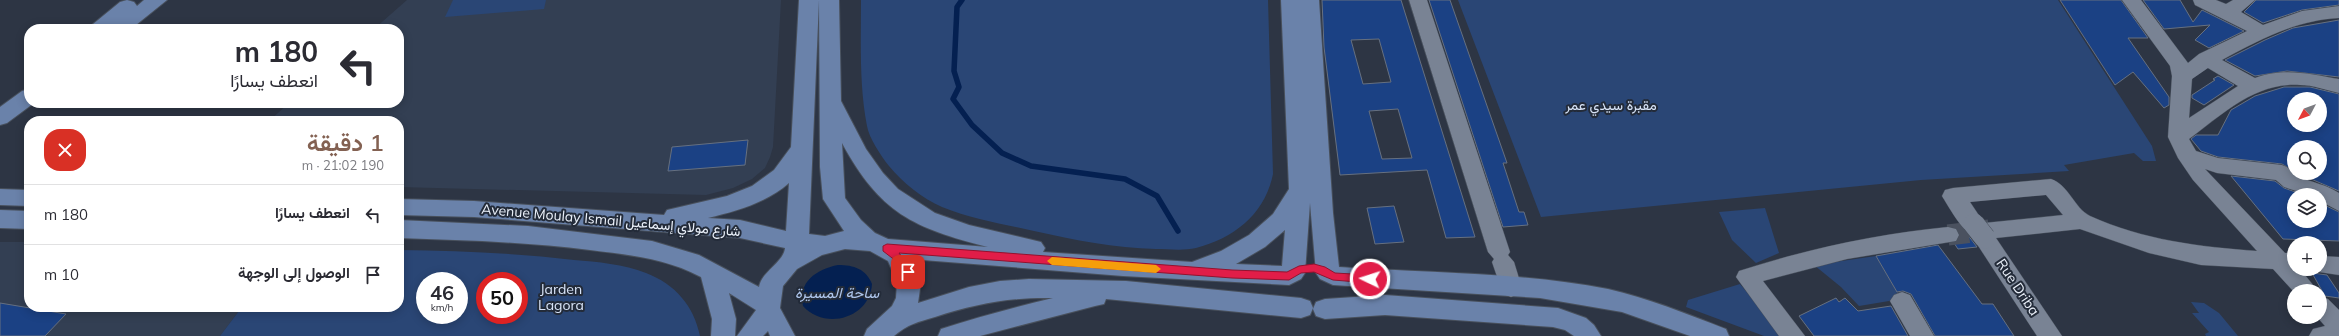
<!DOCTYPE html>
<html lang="ar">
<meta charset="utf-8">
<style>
body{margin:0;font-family:Mulish,Vazirmatn,sans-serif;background:#f2f2f3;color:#2b2b33;direction:rtl;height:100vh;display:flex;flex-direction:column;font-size:15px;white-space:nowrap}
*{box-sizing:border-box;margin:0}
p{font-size:13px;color:#7c7c81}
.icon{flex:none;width:22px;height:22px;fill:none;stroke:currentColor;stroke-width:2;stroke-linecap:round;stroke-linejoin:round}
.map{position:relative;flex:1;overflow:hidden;direction:ltr}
.side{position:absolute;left:24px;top:116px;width:380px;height:196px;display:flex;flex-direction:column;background:#fff;border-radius:16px;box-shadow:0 2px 10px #0003;direction:rtl}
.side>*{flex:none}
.banner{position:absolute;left:24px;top:24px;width:380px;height:84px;border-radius:16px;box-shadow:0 2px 10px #0003;direction:rtl;background:#fff;color:#2b2b33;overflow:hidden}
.needle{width:26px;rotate:229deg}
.buttons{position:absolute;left:2287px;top:92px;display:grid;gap:8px}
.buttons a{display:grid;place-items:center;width:40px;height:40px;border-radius:50%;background:#fff;box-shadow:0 2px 10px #0003;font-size:20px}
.speed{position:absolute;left:416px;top:272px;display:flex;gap:8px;font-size:20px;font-weight:700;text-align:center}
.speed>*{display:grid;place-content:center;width:52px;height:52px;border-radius:50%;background:#fff;box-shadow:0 2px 10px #0003;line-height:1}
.speed small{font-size:10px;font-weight:400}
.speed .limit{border:6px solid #d22;background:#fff;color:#111}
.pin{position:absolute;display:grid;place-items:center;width:34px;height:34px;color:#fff;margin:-17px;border-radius:8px;box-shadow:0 2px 6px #0006}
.me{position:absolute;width:44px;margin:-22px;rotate:274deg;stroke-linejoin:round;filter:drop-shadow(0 0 3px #0008)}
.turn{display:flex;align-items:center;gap:14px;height:84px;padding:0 20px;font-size:18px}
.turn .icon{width:52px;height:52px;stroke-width:2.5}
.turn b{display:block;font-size:28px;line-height:34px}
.round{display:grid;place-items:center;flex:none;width:42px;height:42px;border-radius:16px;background:#f2f2f3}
.summary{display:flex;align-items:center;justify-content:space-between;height:68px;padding:0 20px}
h1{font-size:24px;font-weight:600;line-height:30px;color:#836152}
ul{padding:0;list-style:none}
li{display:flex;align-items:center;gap:12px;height:60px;padding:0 20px;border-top:1px solid #e1e1e2}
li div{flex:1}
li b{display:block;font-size:15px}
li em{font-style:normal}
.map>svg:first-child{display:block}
</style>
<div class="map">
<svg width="2339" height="336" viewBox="0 0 2339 336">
<rect width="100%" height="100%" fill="#2d3544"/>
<g fill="#333f53">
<polygon points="407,0 781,0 773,147 770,157 765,168 752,179 733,188 706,195 399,187 399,121 269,121 289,103 399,103 399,29 374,29"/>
<polygon points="0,242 29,242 29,307 242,307 220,336 0,336"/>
</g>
<g fill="#2a4675" fill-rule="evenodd">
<polygon points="453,0 546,0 544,9 445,17"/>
<path d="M861,0H1268L1273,174C1265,214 1234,238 1196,248C1183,251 1168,249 1156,249C1114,248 1075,240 1034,231C1003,224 972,219 942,207C923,199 902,182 889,166C881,156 869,138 867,126C859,85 861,41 861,0Z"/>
<polygon points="1458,0 2058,0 2152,146 2156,161 2143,161 2134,153 2064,165 2069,171 1921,180 1541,217"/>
<polygon points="1765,208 1779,253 1756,263 1732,240 1719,212"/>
<path d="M399,250C458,251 516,253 574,260C597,262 624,264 646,273C675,284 694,306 700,336H220L242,307H399ZM425,281H459V315H425ZM485,281H519V315H485Z"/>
<polygon points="1876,256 1899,295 1893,296 1895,300 1859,306 1841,287 1814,265"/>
<polygon points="1740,284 1784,336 1764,336 1686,307 1688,300"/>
<polygon points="2191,302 2204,303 2219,313 2238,336 2206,336 2205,334 2209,332 2192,313 2199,313"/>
</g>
<path fill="#042051" d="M838,265C854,265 866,269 872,284C870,318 825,331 803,306C797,282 817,269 838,265Z"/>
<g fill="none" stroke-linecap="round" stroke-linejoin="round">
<polyline stroke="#042051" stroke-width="5.5" points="962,0 957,7 954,71 959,87 953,99 972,125 1002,153 1031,166 1125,179 1157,196 1178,231"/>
</g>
<g fill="#1b4184" stroke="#667080" fill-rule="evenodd">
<path d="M1322,0H1401L1475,237L1446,238L1427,170L1340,175L1324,47ZM1379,39L1391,82L1363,84L1351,40ZM1398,109L1412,158L1382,159L1369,111Z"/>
<polygon points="1429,0 1450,0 1507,163 1503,163 1519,212 1524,212 1528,225 1503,227"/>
<polygon points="2060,0 2121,0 2148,38 2128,38 2169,97 2169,105 2164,108 2133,72 2115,85"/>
<polygon points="2143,0 2180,0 2193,22 2202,10 2244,31 2209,48 2195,40 2210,25 2164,29"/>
<polygon points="2256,0 2339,0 2339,5 2302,10 2263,23 2244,12"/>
<polygon points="2339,20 2339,77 2287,71 2255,76 2225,60 2265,40 2293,28"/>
<polygon points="2218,76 2234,85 2204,105 2192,98 2192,95 2215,80 2213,79"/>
<path d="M2284,87H2310L2339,94V191L2297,173H2320V147H2294V171L2282,164L2218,157L2201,151L2191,139L2196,135H2218L2231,110L2255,96ZM2294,99H2320V125H2294Z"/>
<polygon points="748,140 745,165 668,171 672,147"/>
<polygon points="2231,176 2275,181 2284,188 2304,195 2294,195 2294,221 2320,221 2320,203 2339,212 2339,241 2283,239"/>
<polygon points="1394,206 1404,242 1375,244 1367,208"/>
<polygon points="1959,225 1964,230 1977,247 1958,249 1954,243 1957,242 1960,234 1956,228 1949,226"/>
<polygon points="1938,245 1982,304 1993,304 2014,336 1935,336 1911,294 1903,291 1897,292 1876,256"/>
<polygon points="2312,273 2327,275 2339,293 2339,298 2325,296"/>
<polygon points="1836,298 1839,302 1845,298 1858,311 1891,306 1908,336 1814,336 1799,316"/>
<polygon points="0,303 66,314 45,336 0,336"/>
</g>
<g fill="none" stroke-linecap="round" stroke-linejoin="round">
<polyline stroke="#4a515f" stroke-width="21" stroke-dasharray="21 10" stroke-linecap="butt" points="1948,235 1989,230"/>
<g stroke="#48505c" stroke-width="1">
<g id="minor">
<polygon points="1409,0 1427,0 1510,252 1508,255 1514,262 1522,288 1519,294 1511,297 1503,294 1492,262 1494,259 1488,252"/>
<path d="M2122,0H2141L2188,63L2199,54L2247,31L2195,5L2193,0H2216L2226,4L2233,0H2255L2241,12L2263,25L2302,11L2339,6V18C2296,20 2259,40 2222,60L2255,78C2284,67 2310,74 2339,79V93C2326,90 2313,85 2300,85C2255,82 2223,114 2189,139L2196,151L2218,158L2282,165C2291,168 2293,173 2300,177C2313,183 2325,184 2339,193V211L2320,201V195H2309L2284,187L2276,180L2217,173L2205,169L2285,253H2294V269H2300L2318,291L2294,292L2273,269L2201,265L2149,253L2080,229L1996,238L2062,336H2037L1977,244L1974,238L1978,231C1975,232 1970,232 1966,230C1959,225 1947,204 1942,196L1945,190L1953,188L2051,179C2069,185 2074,208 2090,216C2143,240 2200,247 2257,251L2193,180L2178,158L2168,137L2172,76L2170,66ZM2208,68L2238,86L2189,118L2192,79ZM2046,195L2063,215L1984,223L1970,202Z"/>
<path d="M1948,227L1956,229L1959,235L1956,241L1847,259L1763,281L1805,336H1779L1736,277L1739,271C1807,249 1877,234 1948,227Z"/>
<polygon points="2320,256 2339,257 2339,275 2312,271 2311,269 2320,269"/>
<polygon points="1902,292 1910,295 1934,336 1910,336 1890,301 1894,295"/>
<polygon points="2320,296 2328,299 2339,310 2339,336 2309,336 2313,329 2325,326 2317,317 2320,317"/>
</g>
</g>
<g stroke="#48505c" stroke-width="2">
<g id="major">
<polygon points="127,0 134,2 137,6 144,0 167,0 131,29 87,29 120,2"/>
<path d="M799,0H819L809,234L825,236L844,231L823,199L820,167L819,0H839L841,101L866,149L883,173L898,189L935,213L969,225L1041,242L1045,248L1043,252L1192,262L1221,251L1249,235L1273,214L1289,189L1281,0H1319L1333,213L1339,267C1429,273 1520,272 1608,289C1648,298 1687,314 1726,329L1729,336H1690L1622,312L1540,298L1333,285L1320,279L1316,273L1310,203L1305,273L1301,279L1289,285L1123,276L910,259L921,282L918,303L969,287L1000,281L1029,279L1126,281L1301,298L1310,301L1313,308L1310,315L1301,318L1106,299L1104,304L1095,306L980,336H938L941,329C978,317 1015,307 1053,298C1011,297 975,304 935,317C918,322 908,324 894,336H864L867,329L892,306L896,298L897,282L888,261L870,251L845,249L822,255L797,269L783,286L780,308L795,336H770L768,331L763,336H737L756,310L729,293L736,319L735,336H711L712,319L701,277C665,258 629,255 590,250C526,242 463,240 399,238V220L528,226L652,241L699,255L759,287C761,272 784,262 785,248L740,238L474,217L399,215V199L474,201L664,215L667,210L727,196L752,186L774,170L791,147ZM842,143C880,213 913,228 988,247L888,239L875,233L861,220L845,198ZM789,183L786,231L740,220L708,218C737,211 766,203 789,183ZM1285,230L1282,266L1236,264L1265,247Z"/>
<polygon points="29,89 29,103 34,103 7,123 0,125 0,107 22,91"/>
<polygon points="0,189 29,190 29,206 0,205"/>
<polygon points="0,210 29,211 29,229 0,228"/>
<polygon points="1385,295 1558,308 1586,318 1594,325 1601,336 1574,336 1565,330 1553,327 1385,315 1325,319 1316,316 1313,309 1316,302 1325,299"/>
</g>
</g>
<use href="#minor" fill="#798394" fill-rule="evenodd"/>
<use href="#major" fill="#6a82aa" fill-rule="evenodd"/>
<g stroke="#48505c" stroke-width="22" stroke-linecap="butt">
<polyline id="minor-bridge" points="1974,224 1985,238"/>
</g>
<use href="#minor-bridge" stroke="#798394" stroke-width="21"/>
</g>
<polygon fill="#e11d48" stroke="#92132f" points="887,244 1232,270 1287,272 1299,266 1314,264 1325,267 1335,273 1370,275 1375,279 1370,283 1333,280 1314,272 1301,273 1289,280 1232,278 899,253 913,272 908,276 904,275 896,261 883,251 883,246"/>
<polygon fill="#f59e0b" points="1052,257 1156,265 1161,269 1156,273 1052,265 1047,261"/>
<g text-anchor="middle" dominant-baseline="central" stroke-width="4" stroke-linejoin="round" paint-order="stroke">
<g font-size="14" fill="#d8e4f8" stroke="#232b39">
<text x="1611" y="105">مقبرة سيدي عمر</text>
<text x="561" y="289">Jarden<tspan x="561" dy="16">Lagora</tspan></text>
</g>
<g font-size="14" fill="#ebf1fa" stroke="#232b39">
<text transform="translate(611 220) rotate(5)">Avenue Moulay Ismail شارع مولاي إسماعيل</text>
<text transform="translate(2018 287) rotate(56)">Rue Driba</text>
</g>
<g font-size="15" font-style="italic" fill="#afc6ec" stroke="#232b39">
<text x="837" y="292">ساحة المسيرة</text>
</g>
</g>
</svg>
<div class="buttons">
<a><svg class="needle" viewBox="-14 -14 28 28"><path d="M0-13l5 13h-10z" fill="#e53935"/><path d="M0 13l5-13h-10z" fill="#7c7c81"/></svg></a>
<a><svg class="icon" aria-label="search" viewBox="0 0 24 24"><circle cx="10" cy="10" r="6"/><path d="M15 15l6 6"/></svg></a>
<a><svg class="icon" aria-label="layers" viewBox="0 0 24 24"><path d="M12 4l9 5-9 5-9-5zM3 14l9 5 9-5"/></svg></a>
<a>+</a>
<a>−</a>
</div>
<div class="speed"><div>46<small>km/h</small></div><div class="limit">50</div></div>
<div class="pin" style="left:908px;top:272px;background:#d93025"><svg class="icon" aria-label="arrive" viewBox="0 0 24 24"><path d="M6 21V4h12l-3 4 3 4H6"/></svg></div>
<svg class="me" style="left:1370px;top:279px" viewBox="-20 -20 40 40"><circle r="17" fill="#e11d48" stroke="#fff" stroke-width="3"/><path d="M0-11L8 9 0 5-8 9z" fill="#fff"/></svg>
<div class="banner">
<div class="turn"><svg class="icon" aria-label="left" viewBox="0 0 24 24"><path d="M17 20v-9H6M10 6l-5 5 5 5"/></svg><div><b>180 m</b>انعطف يسارًا</div></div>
</div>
<section class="side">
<div class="summary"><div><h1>1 دقيقة</h1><p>190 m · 21:02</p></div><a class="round" style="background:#d93025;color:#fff"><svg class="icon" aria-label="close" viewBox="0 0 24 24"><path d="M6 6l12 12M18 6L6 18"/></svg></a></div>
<ul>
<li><svg class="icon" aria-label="left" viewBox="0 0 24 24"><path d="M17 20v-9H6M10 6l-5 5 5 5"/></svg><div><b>انعطف يسارًا</b></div><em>180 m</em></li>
<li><svg class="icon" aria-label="arrive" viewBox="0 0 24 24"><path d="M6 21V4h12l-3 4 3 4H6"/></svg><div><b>الوصول إلى الوجهة</b></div><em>10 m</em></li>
</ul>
</section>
</div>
